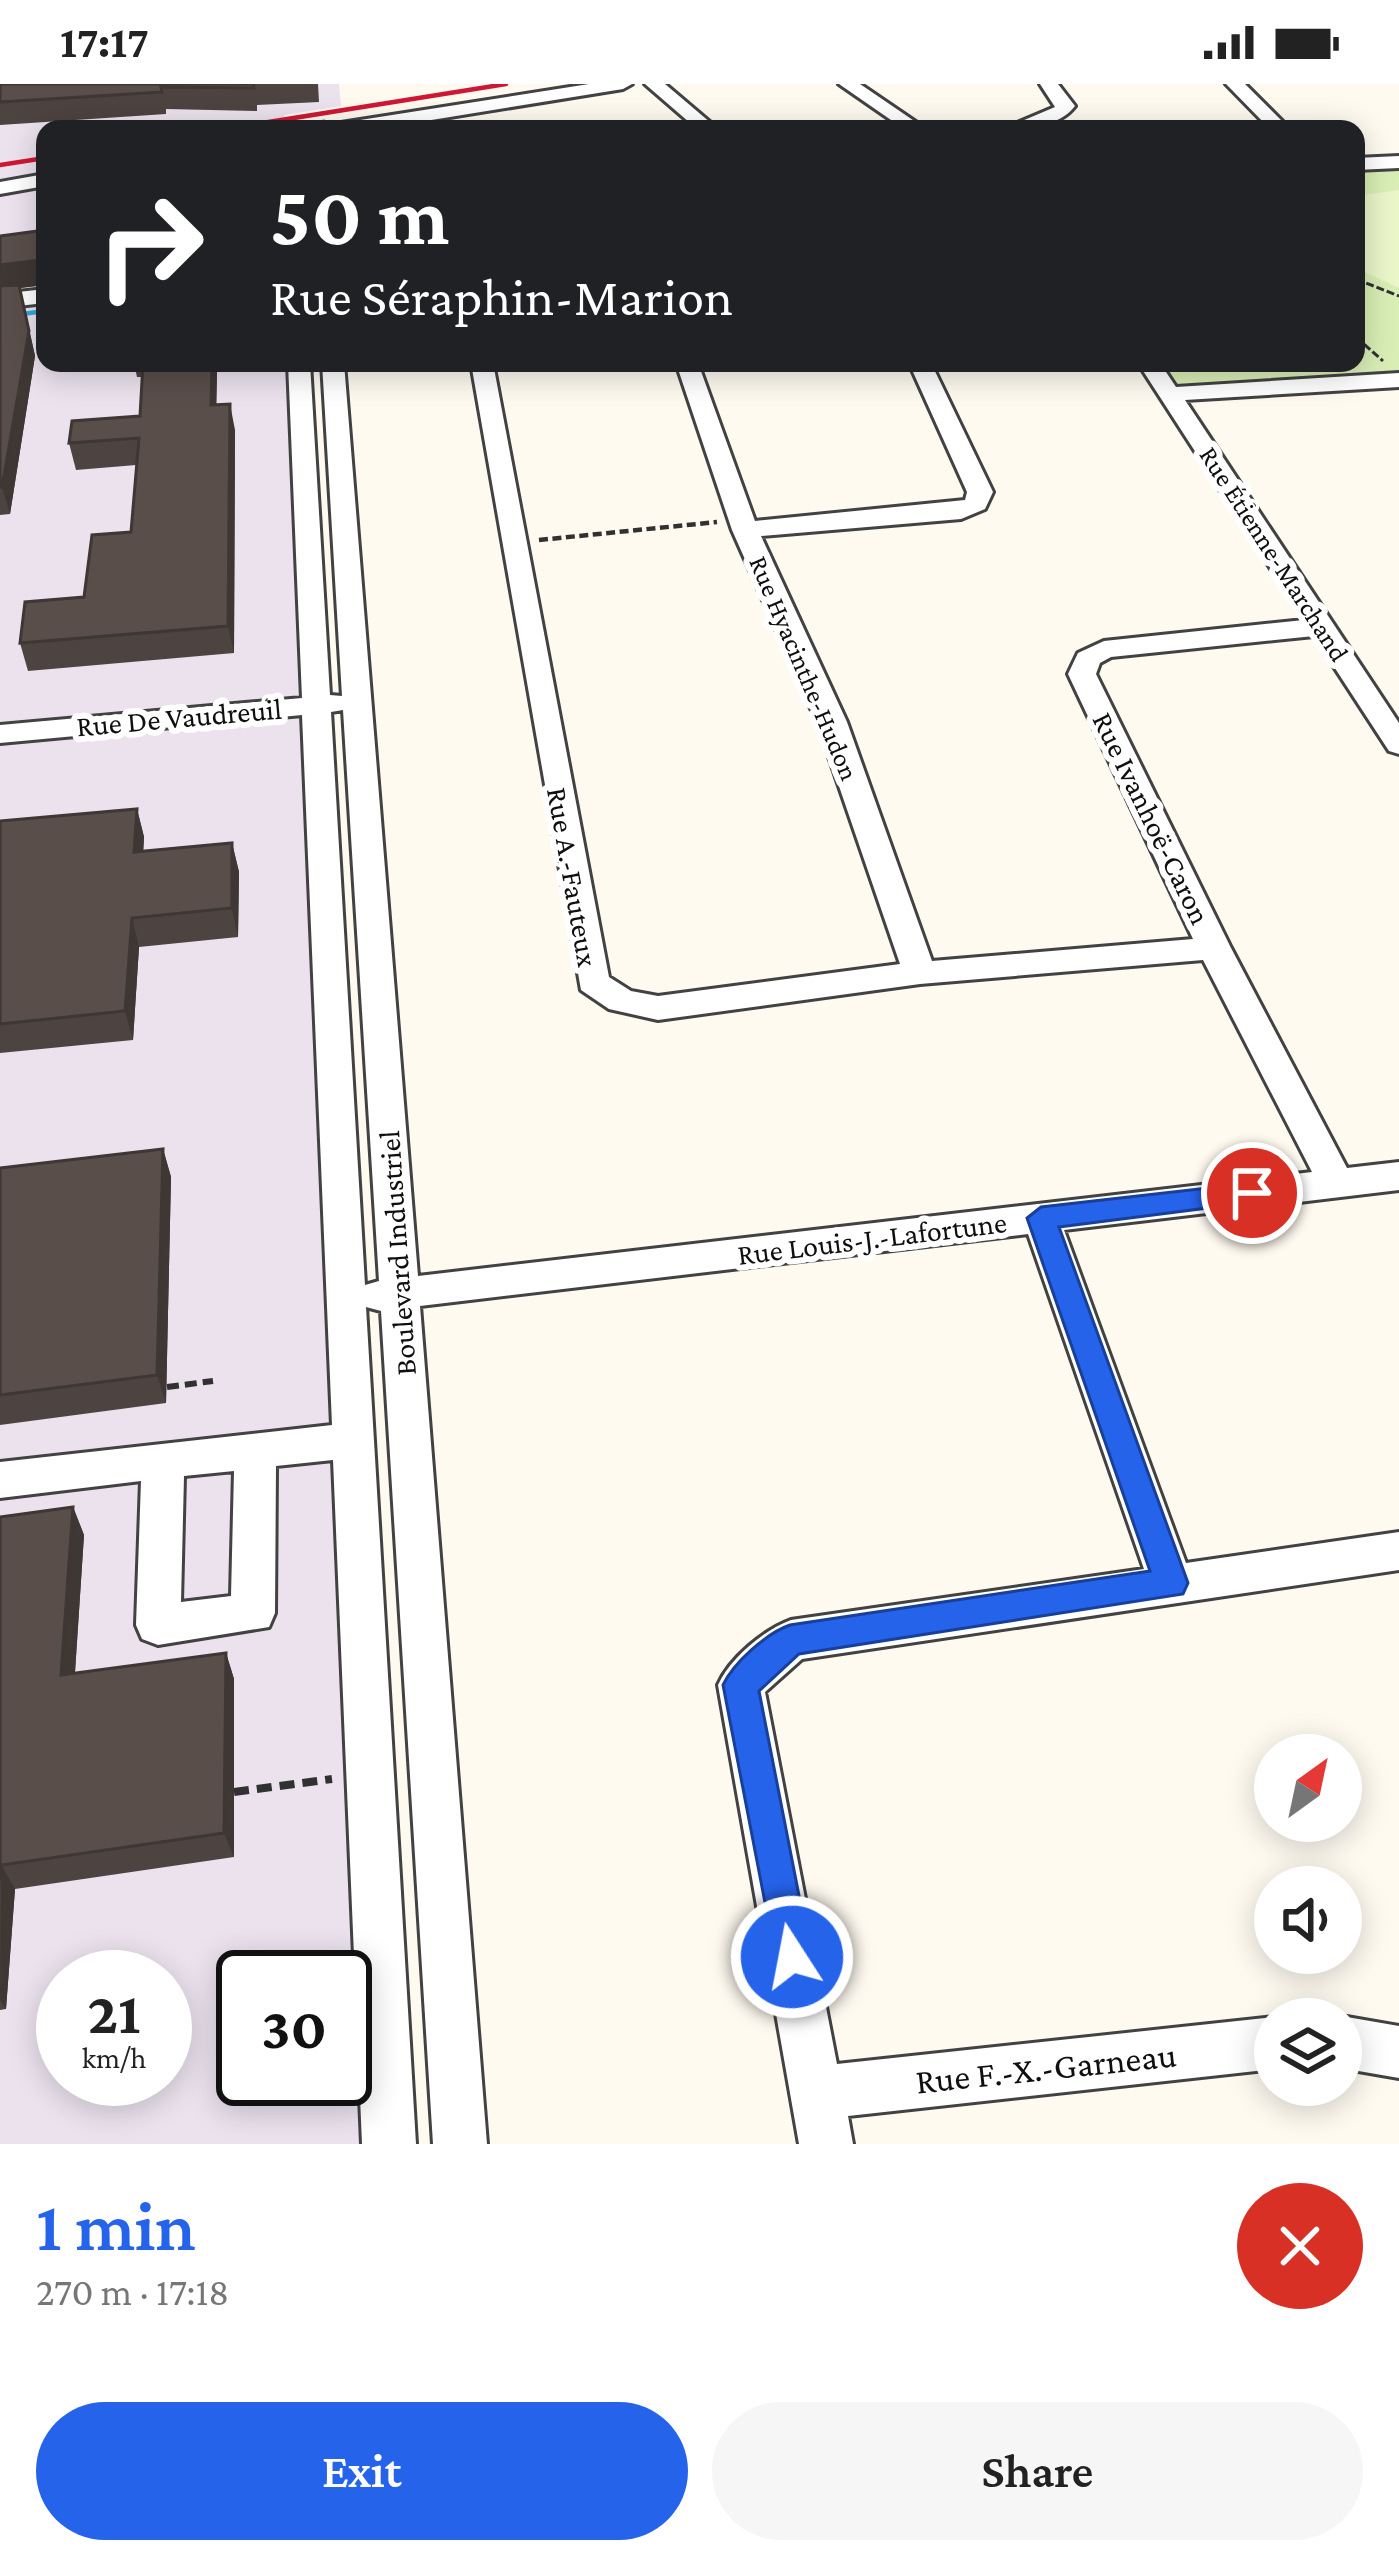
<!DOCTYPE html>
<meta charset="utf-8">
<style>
body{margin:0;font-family:"Crimson Pro",serif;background:#f6f6f6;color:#222;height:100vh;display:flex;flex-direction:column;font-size:45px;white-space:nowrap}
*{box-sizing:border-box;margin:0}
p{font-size:39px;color:#767676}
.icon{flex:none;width:66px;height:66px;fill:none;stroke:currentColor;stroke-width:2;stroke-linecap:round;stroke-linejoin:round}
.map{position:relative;height:2060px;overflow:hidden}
.details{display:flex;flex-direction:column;background:#fff;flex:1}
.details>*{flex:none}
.hud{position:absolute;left:36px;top:36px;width:1329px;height:252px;border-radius:24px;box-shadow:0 6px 30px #0003;background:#202124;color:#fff;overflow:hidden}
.needle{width:78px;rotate:33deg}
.buttons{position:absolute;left:1254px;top:1650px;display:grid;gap:24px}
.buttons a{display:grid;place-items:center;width:108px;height:108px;border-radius:50%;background:#fff;box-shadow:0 6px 30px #0003;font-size:60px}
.speed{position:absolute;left:36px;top:1866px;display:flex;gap:24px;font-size:60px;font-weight:700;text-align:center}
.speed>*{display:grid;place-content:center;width:156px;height:156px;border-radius:50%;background:#fff;box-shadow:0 6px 30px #0003;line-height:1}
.speed small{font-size:30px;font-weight:400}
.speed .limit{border:6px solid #111;border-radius:18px;background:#fff;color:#111}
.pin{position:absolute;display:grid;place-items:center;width:102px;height:102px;color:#fff;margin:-51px;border:6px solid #fff;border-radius:50%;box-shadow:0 3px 12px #0007}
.me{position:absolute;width:132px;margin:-66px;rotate:349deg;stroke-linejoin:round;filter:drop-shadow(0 0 9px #0008)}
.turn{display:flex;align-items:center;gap:42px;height:252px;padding:0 36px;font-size:54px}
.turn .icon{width:156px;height:156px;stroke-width:2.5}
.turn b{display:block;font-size:84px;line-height:102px}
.round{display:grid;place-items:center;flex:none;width:126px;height:126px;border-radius:63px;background:#f6f6f6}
.head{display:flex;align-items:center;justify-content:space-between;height:204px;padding:0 36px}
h1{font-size:72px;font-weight:600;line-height:90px;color:#2563eb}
.primary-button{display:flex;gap:24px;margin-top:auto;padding:24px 36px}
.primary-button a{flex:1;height:138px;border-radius:72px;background:#2563eb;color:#fff;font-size:48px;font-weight:600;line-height:138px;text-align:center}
.primary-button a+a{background:#f6f6f6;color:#222}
.status{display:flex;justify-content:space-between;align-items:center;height:84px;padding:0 60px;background:#fff;direction:ltr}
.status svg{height:33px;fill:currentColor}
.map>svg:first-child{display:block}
</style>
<div class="status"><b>17:17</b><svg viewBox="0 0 49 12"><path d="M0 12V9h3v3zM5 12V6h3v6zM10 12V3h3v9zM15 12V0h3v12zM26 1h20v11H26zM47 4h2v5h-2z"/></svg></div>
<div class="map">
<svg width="1399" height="2060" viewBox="0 0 1399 2060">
<rect width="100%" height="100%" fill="#fffaf0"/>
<path fill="#ebe2ee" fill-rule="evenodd" d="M0,0H339L341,22L284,31L283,45H45V279H293L367,2060H0ZM63,1893H165V1995H63ZM243,1893H345V1995H243Z"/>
<polygon fill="#d9eeb5" points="1399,78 1399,296 1171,310 1149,279 1356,279 1356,80"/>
<polygon fill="#eaf5c8" points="1399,106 1399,204 1356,184 1356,112"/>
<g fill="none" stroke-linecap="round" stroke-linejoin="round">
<polyline stroke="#2dabdc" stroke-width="4.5" points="0,233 45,227"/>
<g stroke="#424242" stroke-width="6">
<g id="minor">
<polygon points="589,0 632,0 623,5 376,45 332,45 341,39"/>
<polygon points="645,0 665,0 718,45 697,45"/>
<polygon points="839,0 860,0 926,45 904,45"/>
<path d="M1040,0H1058L1075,22C1059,43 1027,45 1003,45L1055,23Z"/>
<polygon points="1226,0 1245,0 1290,45 1270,45"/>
<polygon points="1399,72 1399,84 1356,86 1356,74"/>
<polygon points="45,90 45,102 0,110 0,98"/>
<polygon points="45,205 45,219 0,224 0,210"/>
<path d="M288,279H310L330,611L342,612L322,279H344L418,1192L1312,1088L1203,876L920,900L658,936L609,925L581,906L471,279H493L609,893L631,907L658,912L900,880L817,638L732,446L676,279H698L755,437L965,416L967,408L909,279H931L993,408L985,425L961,435L761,452L847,638L932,877L1193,855L1068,590L1078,569L1104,557L1304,536L1138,279H1160L1176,303L1399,289V303L1185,316L1399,639V670L1389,667L1314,552L1111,573L1100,579L1096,590L1231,864L1347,1084L1399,1078V1106L1064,1146L1186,1479L1399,1448V1486L802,1575L765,1608L837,1980L1275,1933L1280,1935H1275V1985L848,2032L853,2060H799L718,1601C730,1574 764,1546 791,1536L1144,1485L1028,1150L420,1222L487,2060H433L381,1227L366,1223L416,2060H362L333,1376L276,1382L275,1529L269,1543L158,1561L142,1555L136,1541L141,1397L0,1414V1378L332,1341L302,631L0,659V641L302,614ZM343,626L379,1197L365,1201L331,628ZM234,1387L231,1512L181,1518L184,1392Z"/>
<polygon points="1341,1932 1399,1942 1399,1994 1341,1984 1341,1935 1334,1935"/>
</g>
</g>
<g stroke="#313131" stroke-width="3" stroke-dasharray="8 3" stroke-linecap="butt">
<polyline points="275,45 325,37"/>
<polyline points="1356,195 1399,212"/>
<polyline points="1356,253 1383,277"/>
</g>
<polyline stroke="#313131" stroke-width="4.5" stroke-dasharray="9 4.5" stroke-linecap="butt" points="539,456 717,438"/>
<polyline stroke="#313131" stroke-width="6" stroke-dasharray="12 6" stroke-linecap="butt" points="167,1303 213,1297"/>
<polyline stroke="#313131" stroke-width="8" stroke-dasharray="15 8" stroke-linecap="butt" points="234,1708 332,1695"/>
<use href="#minor" fill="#fff" fill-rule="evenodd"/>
<g stroke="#ce1735" stroke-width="4.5">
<polyline points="225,45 506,0"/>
<polyline points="0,81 45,74"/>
</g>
</g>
<g fill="#4d4340">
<polygon points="0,0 318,0 319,18 257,21 257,27 166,25 166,30 0,41"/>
<polygon points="45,146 45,201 20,204 35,272 10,430 0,431 0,152"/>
<polygon points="134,279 239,279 239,286 217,287 216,321 235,346 234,569 28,587 20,559 84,513 131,448 136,381 76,386 69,359 140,332 142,293 137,293"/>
<polygon points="137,725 144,753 143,767 232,759 239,788 238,853 139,863 133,956 0,969 0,737"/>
<polygon points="163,1065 171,1093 166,1319 0,1341 0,1084"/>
<polygon points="73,1423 84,1451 75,1589 226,1569 234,1595 234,1773 15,1805 6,1925 0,1926 0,1433"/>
</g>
<g fill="#3e3734">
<polygon points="39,176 44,201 20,204 35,272 10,430 2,403 0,181"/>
<polygon points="212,279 215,279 217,287 216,347 211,321"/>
<polygon points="230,320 235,346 234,569 228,542"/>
<polygon points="137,725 144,753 142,797 134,768"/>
<polygon points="232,759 239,788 238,853 232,824"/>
<polygon points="132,834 139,863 133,956 125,927"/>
<polygon points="163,1065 171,1093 166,1319 157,1291"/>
<polygon points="73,1423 84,1451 73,1617 61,1591"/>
<polygon points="226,1569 234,1595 234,1773 224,1749"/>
<polygon points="1,1781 15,1805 6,1925 0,1916"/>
</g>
<g fill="#594e4a" stroke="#3e3734" stroke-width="3">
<polygon points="0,0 253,0 254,4 161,3 162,8 0,18"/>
<polygon points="45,146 45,181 39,176 0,181 0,152"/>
<polygon points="19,201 29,247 2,403 0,403 0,202"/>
<polygon points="143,279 212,279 211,321 230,320 228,542 20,559 25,518 84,513 92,451 131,448 139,354 69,359 72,337 140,332"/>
<polygon points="137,725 134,768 232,759 232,824 132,834 125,927 0,940 0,737"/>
<polygon points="163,1065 157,1291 0,1311 0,1084"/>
<polygon points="73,1423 61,1591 226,1569 224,1749 1,1781 0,1797 0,1433"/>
</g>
<path fill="#2563eb" stroke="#184099" stroke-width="3" d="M1252,1099L1262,1102L1266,1109L1262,1117L1059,1143L1188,1499L1183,1510L799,1570L759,1607L811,1873L805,1886L792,1892L778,1886L723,1601C734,1578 767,1549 790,1541L1150,1487L1027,1134L1041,1123Z"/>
<g text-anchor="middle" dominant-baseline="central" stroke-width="12" stroke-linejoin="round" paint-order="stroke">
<g font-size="27" fill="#0f0f0f" stroke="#fff">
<text transform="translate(1274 470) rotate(57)">Rue Étienne-Marchand</text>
<text transform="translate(804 584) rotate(67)">Rue Hyacinthe-Hudon</text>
</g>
<g font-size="30" fill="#0f0f0f" stroke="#fff">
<text transform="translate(179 633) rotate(-5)">Rue De Vaudreuil</text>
<text transform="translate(1152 734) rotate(64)">Rue Ivanhoë-Caron</text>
<text transform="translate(573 793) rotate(80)">Rue A.-Fauteux</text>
<text transform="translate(872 1154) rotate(-7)">Rue Louis-J.-Lafortune</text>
<text transform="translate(397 1169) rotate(-94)">Boulevard Industriel</text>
</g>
<g font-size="36" fill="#0f0f0f" stroke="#fff">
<text transform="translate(1046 1984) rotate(-6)">Rue F.-X.-Garneau</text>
</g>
</g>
</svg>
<div class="buttons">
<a><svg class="needle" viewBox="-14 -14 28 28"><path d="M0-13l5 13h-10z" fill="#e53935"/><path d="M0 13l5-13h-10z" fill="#767676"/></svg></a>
<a><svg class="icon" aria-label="sound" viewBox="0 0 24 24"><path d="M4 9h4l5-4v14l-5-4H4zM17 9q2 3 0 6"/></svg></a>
<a><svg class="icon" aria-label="layers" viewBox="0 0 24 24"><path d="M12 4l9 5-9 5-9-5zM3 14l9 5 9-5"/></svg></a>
</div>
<div class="speed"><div>21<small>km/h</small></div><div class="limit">30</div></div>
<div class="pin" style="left:1252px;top:1109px;background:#d93025"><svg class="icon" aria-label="arrive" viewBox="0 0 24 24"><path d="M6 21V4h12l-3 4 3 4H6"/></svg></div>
<svg class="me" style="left:792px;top:1873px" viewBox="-20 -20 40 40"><circle r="17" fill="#2563eb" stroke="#fff" stroke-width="3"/><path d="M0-11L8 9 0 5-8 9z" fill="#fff"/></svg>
<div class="hud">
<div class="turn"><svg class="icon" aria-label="right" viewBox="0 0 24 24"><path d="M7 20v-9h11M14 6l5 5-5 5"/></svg><div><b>50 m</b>Rue Séraphin-Marion</div></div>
</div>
</div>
<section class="details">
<div class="head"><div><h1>1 min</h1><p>270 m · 17:18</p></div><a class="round" style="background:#d93025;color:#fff"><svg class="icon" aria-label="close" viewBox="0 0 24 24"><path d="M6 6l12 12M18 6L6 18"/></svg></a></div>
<div class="primary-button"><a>Exit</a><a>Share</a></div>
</section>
